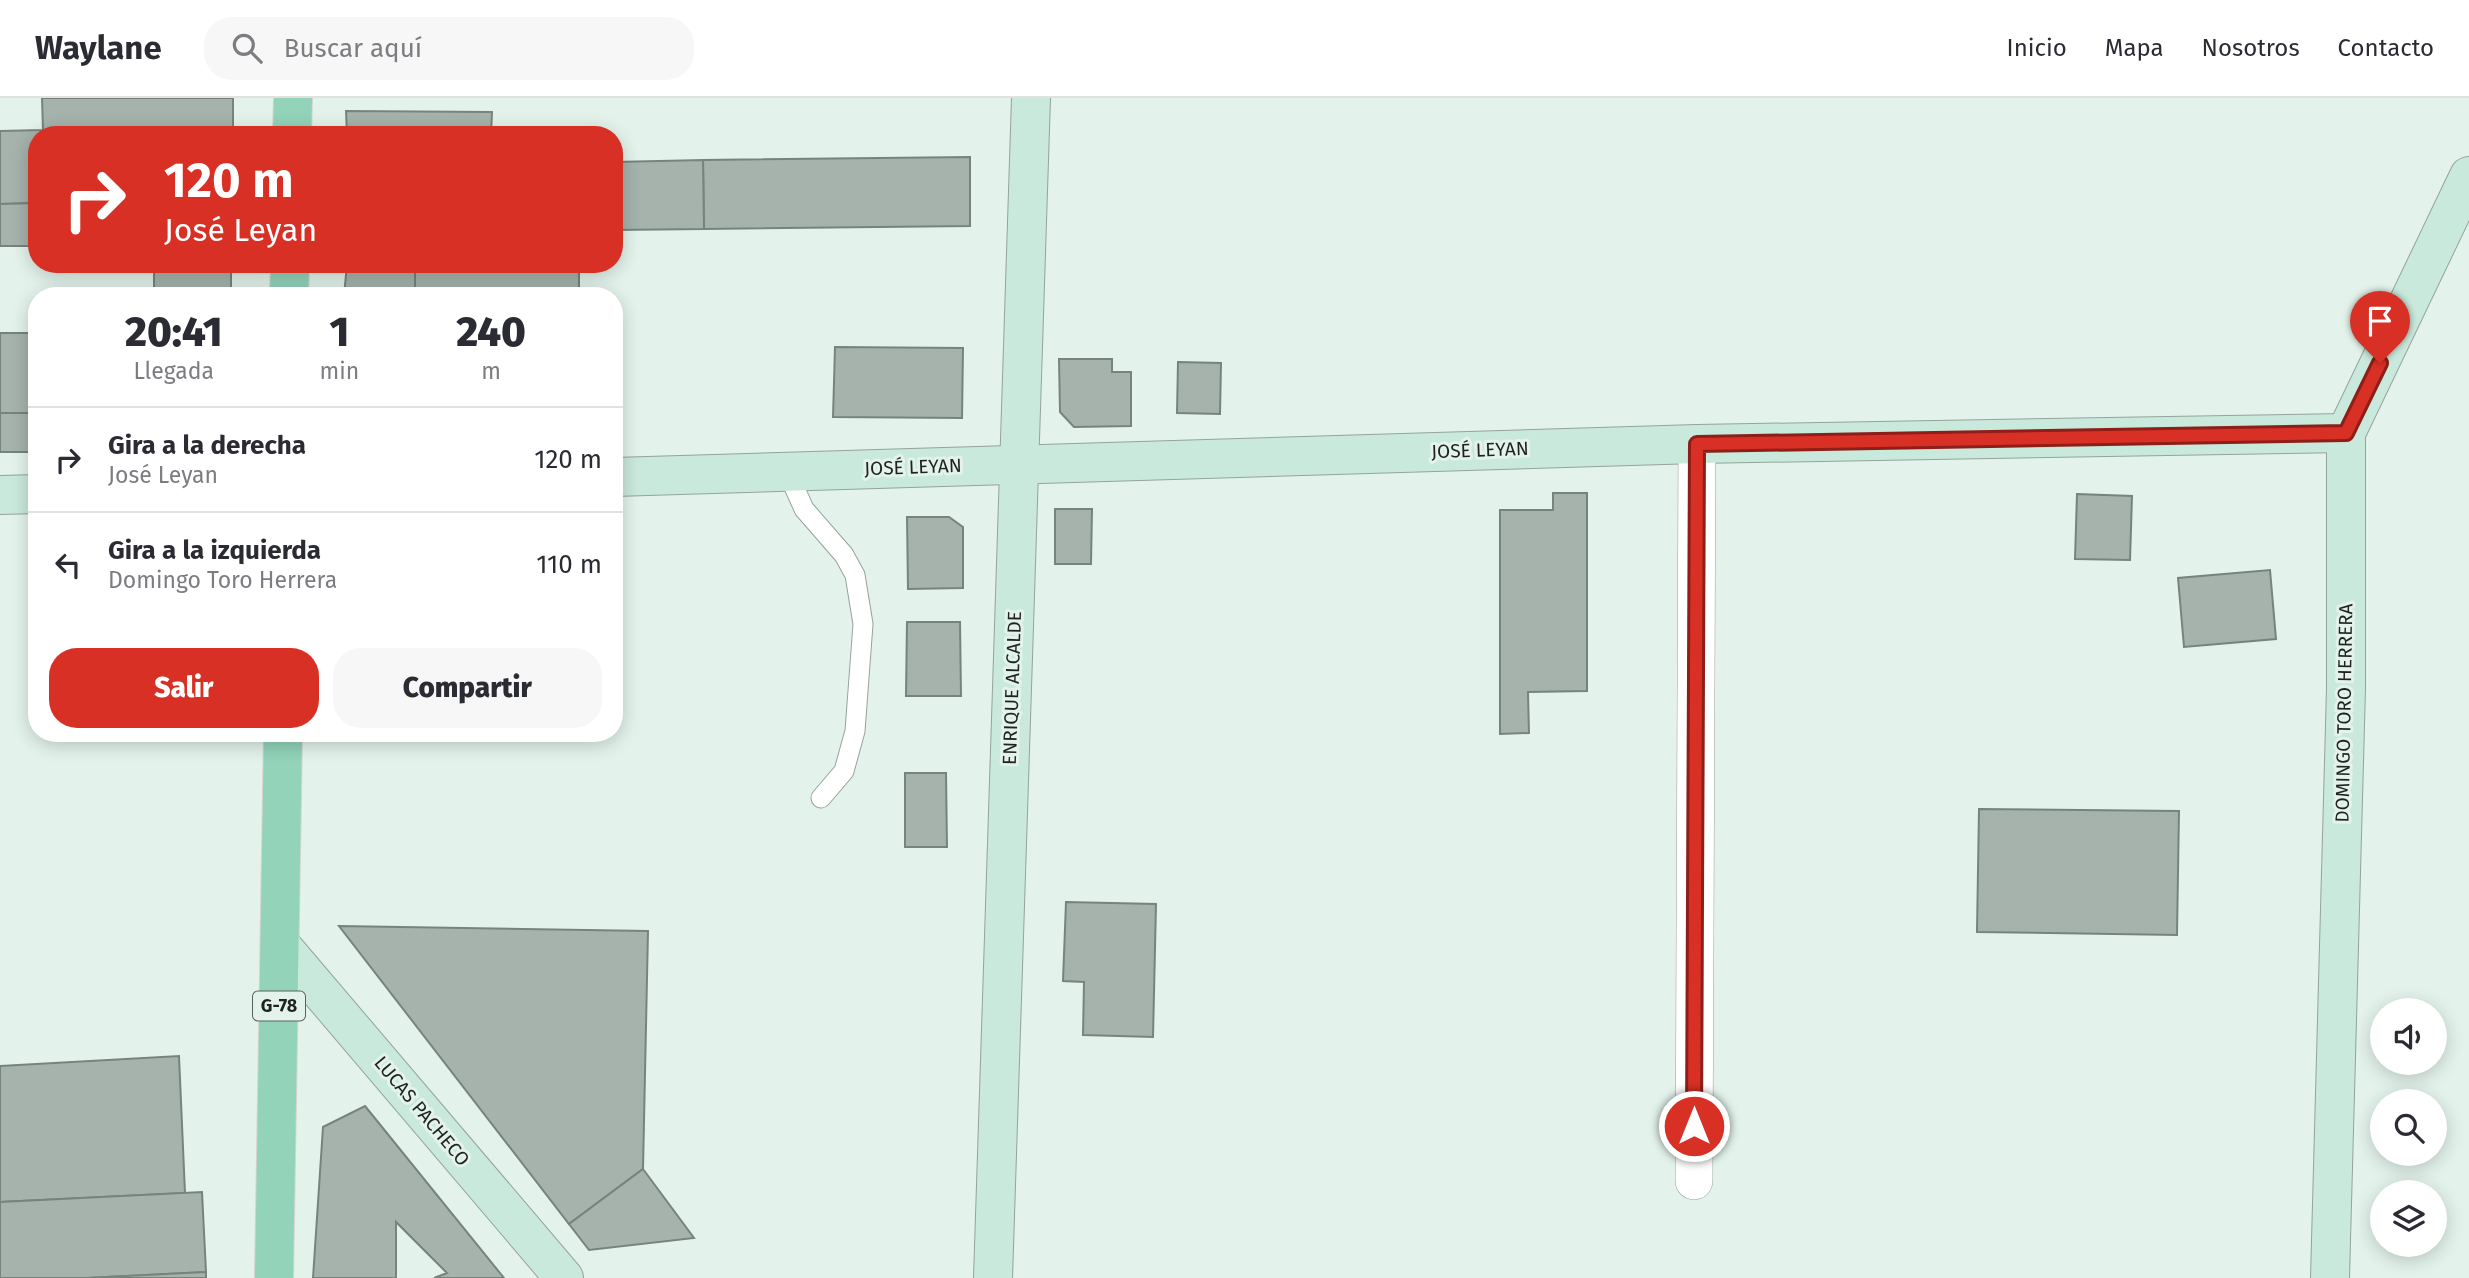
<!DOCTYPE html>
<html lang="es">
<meta charset="utf-8">
<style>
body{margin:0;font-family:"Fira Sans",sans-serif;background:#f7f7f7;color:#2b2b33;height:100vh;display:flex;flex-direction:column;font-size:26px;white-space:nowrap}
*{box-sizing:border-box;margin:0}
p{font-size:23px;color:#7c7c81}
.icon{flex:none;width:38px;height:38px;fill:none;stroke:currentColor;stroke-width:2;stroke-linecap:round;stroke-linejoin:round}
.map{position:relative;flex:1;overflow:hidden}
.panel{position:absolute;left:28px;top:189px;width:595px;height:455px;display:flex;flex-direction:column;background:#fff;border-radius:28px;box-shadow:0 4px 18px #0003}
.panel>*{flex:none}
.banner{position:absolute;left:28px;top:28px;width:595px;height:147px;border-radius:28px;box-shadow:0 4px 18px #0003;background:#d93025;color:#fff;overflow:hidden}
.buttons{position:absolute;left:2370px;top:900px;display:grid;gap:14px}
.buttons a{display:grid;place-items:center;width:77px;height:77px;border-radius:50%;background:#fff;box-shadow:0 4px 18px #0003;font-size:35px}
.pin{position:absolute;display:grid;place-items:center;width:60px;height:60px;color:#fff;margin:-72px -30px;border-radius:50% 50% 50% 0;rotate:-45deg;box-shadow:0 0 7px #0007}
.pin .icon{rotate:45deg}
.me{position:absolute;width:77px;margin:-38px;rotate:0deg;stroke-linejoin:round;filter:drop-shadow(0 0 5px #0008)}
.turn{display:flex;align-items:center;gap:24px;height:147px;padding:0 21px;font-size:32px}
.turn .icon{width:91px;height:91px;stroke-width:2.5}
.turn b{display:block;font-size:49px;line-height:60px}
.eta{display:flex;justify-content:space-evenly;align-items:center;height:119px;text-align:center}
.eta b{font-size:42px;font-weight:800;line-height:49px}
.action{display:flex;gap:14px;margin-top:auto;padding:14px 21px}
.action a{flex:1;height:80px;border-radius:28px;background:#d93025;color:#fff;font-size:28px;font-weight:800;line-height:80px;text-align:center}
.action a+a{background:#f7f7f7;color:#2b2b33}
ul{padding:0;list-style:none}
li{display:flex;align-items:center;gap:21px;height:105px;padding:0 21px;border-top:2px solid #e1e1e2}
li div{flex:1}
li b{display:block;font-size:26px}
li em{font-style:normal}
header{display:flex;align-items:center;gap:42px;box-sizing:border-box;height:98px;padding:0 35px;background:#fff;border-bottom:2px solid #e1e1e2}
header strong{font-size:33px}
nav{display:flex;gap:38px;margin-inline-start:auto;font-size:24px}
.search{width:490px;height:63px;background:#f7f7f7;display:flex;align-items:center;gap:18px;box-sizing:border-box;padding:0 24px;border-radius:28px;color:#7c7c81;font-size:26px}
.map>svg:first-child{display:block}
</style>
<header>
<strong>Waylane</strong>
<div class="search"><svg class="icon" aria-label="search" viewBox="0 0 24 24"><circle cx="10" cy="10" r="6"/><path d="M15 15l6 6"/></svg>Buscar aquí</div>
<nav><a>Inicio</a><a>Mapa</a><a>Nosotros</a><a>Contacto</a></nav>
</header>
<div class="map">
<svg width="2469" height="1180" viewBox="0 0 2469 1180">
<rect width="100%" height="100%" fill="#e3f3eb"/>
<g fill="#a5b3ac" stroke="#76847d" stroke-width="2">
<polygon points="42,0 233,0 233,37 37,37 37,105 0,106 0,33 43,32"/>
<polygon points="346,13 492,14 491,37 347,37"/>
<polygon points="970,59 970,128 704,131 703,62"/>
<polygon points="703,62 704,131 614,132 614,64"/>
<polygon points="37,105 37,148 0,148 0,106"/>
<rect x="154" y="166" width="77" height="32"/>
<polygon points="347,166 415,166 415,198 344,198"/>
<polygon points="415,166 579,166 579,195 415,198"/>
<rect x="0" y="235" width="37" height="80"/>
<polygon points="835,249 963,250 962,320 833,319"/>
<polygon points="1059,261 1112,261 1112,274 1131,274 1131,328 1074,329 1060,314"/>
<polygon points="1178,264 1221,265 1220,316 1177,315"/>
<rect x="0" y="315" width="37" height="39"/>
<polygon points="1553,395 1587,395 1587,593 1528,594 1529,635 1500,636 1500,412 1553,412"/>
<polygon points="2077,396 2132,398 2130,462 2075,461"/>
<polygon points="1055,411 1092,411 1091,466 1055,466"/>
<polygon points="907,419 949,419 963,429 963,490 908,491"/>
<polygon points="2270,472 2276,541 2184,549 2178,480"/>
<polygon points="907,524 960,524 961,598 906,598"/>
<polygon points="905,675 946,675 947,749 905,749"/>
<polygon points="1979,711 2179,713 2177,837 1977,834"/>
<polygon points="1066,804 1156,806 1153,939 1083,937 1084,884 1063,883"/>
<polygon points="339,828 648,833 643,1071 569,1126"/>
<polygon points="179,958 185,1095 0,1104 0,968"/>
<polygon points="365,1008 504,1180 434,1180 447,1175 396,1124 396,1180 313,1180 323,1029"/>
<polygon points="643,1071 694,1140 589,1152 569,1126"/>
<polygon points="202,1094 206,1174 86,1180 0,1180 0,1104"/>
<polygon points="206,1174 206,1180 86,1180"/>
</g>
<g fill="none" stroke-linecap="round" stroke-linejoin="round">
<g stroke="#94a39c" stroke-width="21">
<polyline id="lane" points="787,373 804,411 844,457 855,477 863,526 855,633 844,673 821,700"/>
</g>
<g stroke="#94a39c" stroke-width="38">
<polyline id="street" points="1694,1083 1697,346"/>
</g>
<g stroke="#94a39c" stroke-width="40">
<g id="secondary">
<polyline points="614,379 1697,346 2346,335"/>
<polyline points="0,397 37,396"/>
<polyline points="280,846 564,1180"/>
<polyline points="993,1180 1031,0"/>
<polyline points="2330,1180 2346,590 2346,335 2469,78"/>
</g>
</g>
<g stroke="#d2d3d3" stroke-width="40">
<g id="primary">
<polyline points="292,37 293,0"/>
<polyline points="289,198 290,166"/>
<polyline points="274,1180 283,635"/>
</g>
</g>
<use href="#lane" stroke="#fff" stroke-width="19"/>
<use href="#street" stroke="#fff" stroke-width="37"/>
<use href="#secondary" stroke="#c9e9dc" stroke-width="38"/>
<use href="#primary" stroke="#92d3ba" stroke-width="38"/>
</g>
<g fill="none" stroke-linecap="round" stroke-linejoin="round">
<g stroke="#8d1f18" stroke-width="18">
<polyline id="route" points="1694,1028 1697,346 2346,335 2380,265"/>
</g>
<use href="#route" stroke="#d93025" stroke-width="12"/>
</g>
<g text-anchor="middle" dominant-baseline="central" stroke-width="6" stroke-linejoin="round" paint-order="stroke">
<rect fill="#e3f3eb" stroke="#59615e" stroke-width="2" x="253" y="893.5" width="52" height="29" rx="5"/>
<g font-size="18" font-weight="bold" fill="#1e2321">
<text x="279" y="908">G-78</text>
</g>
<g font-size="19" fill="#1e2321" stroke="#e3f3eb">
<text transform="translate(1480 352) rotate(-2)">JOSÉ LEYAN</text>
<text transform="translate(913 369) rotate(-2)">JOSÉ LEYAN</text>
<text transform="translate(1012 590) rotate(-88)">ENRIQUE ALCALDE</text>
<text transform="translate(2344 615) rotate(-89)">DOMINGO TORO HERRERA</text>
<text transform="translate(422 1013) rotate(50)">LUCAS PACHECO</text>
</g>
</g>
</svg>
<div class="buttons">
<a><svg class="icon" aria-label="sound" viewBox="0 0 24 24"><path d="M4 9h4l5-4v14l-5-4H4zM17 9q2 3 0 6"/></svg></a>
<a><svg class="icon" aria-label="search" viewBox="0 0 24 24"><circle cx="10" cy="10" r="6"/><path d="M15 15l6 6"/></svg></a>
<a><svg class="icon" aria-label="layers" viewBox="0 0 24 24"><path d="M12 4l9 5-9 5-9-5zM3 14l9 5 9-5"/></svg></a>
</div>
<div class="pin" style="left:2380px;top:265px;background:#d93025"><svg class="icon" aria-label="arrive" viewBox="0 0 24 24"><path d="M6 21V4h12l-3 4 3 4H6"/></svg></div>
<svg class="me" style="left:1694px;top:1028px" viewBox="-20 -20 40 40"><circle r="17" fill="#d93025" stroke="#fff" stroke-width="3"/><path d="M0-11L8 9 0 5-8 9z" fill="#fff"/></svg>
<div class="banner">
<div class="turn"><svg class="icon" aria-label="right" viewBox="0 0 24 24"><path d="M7 20v-9h11M14 6l5 5-5 5"/></svg><div><b>120 m</b>José Leyan</div></div>
</div>
<section class="panel">
<div class="eta">
<div><b>20:41</b><p>Llegada</p></div>
<div><b>1</b><p>min</p></div>
<div><b>240</b><p>m</p></div>
</div>
<ul>
<li><svg class="icon" aria-label="right" viewBox="0 0 24 24"><path d="M7 20v-9h11M14 6l5 5-5 5"/></svg><div><b>Gira a la derecha</b><p>José Leyan</p></div><em>120 m</em></li>
<li><svg class="icon" aria-label="left" viewBox="0 0 24 24"><path d="M17 20v-9H6M10 6l-5 5 5 5"/></svg><div><b>Gira a la izquierda</b><p>Domingo Toro Herrera</p></div><em>110 m</em></li>
</ul>
<div class="action"><a>Salir</a><a>Compartir</a></div>
</section>
</div>
